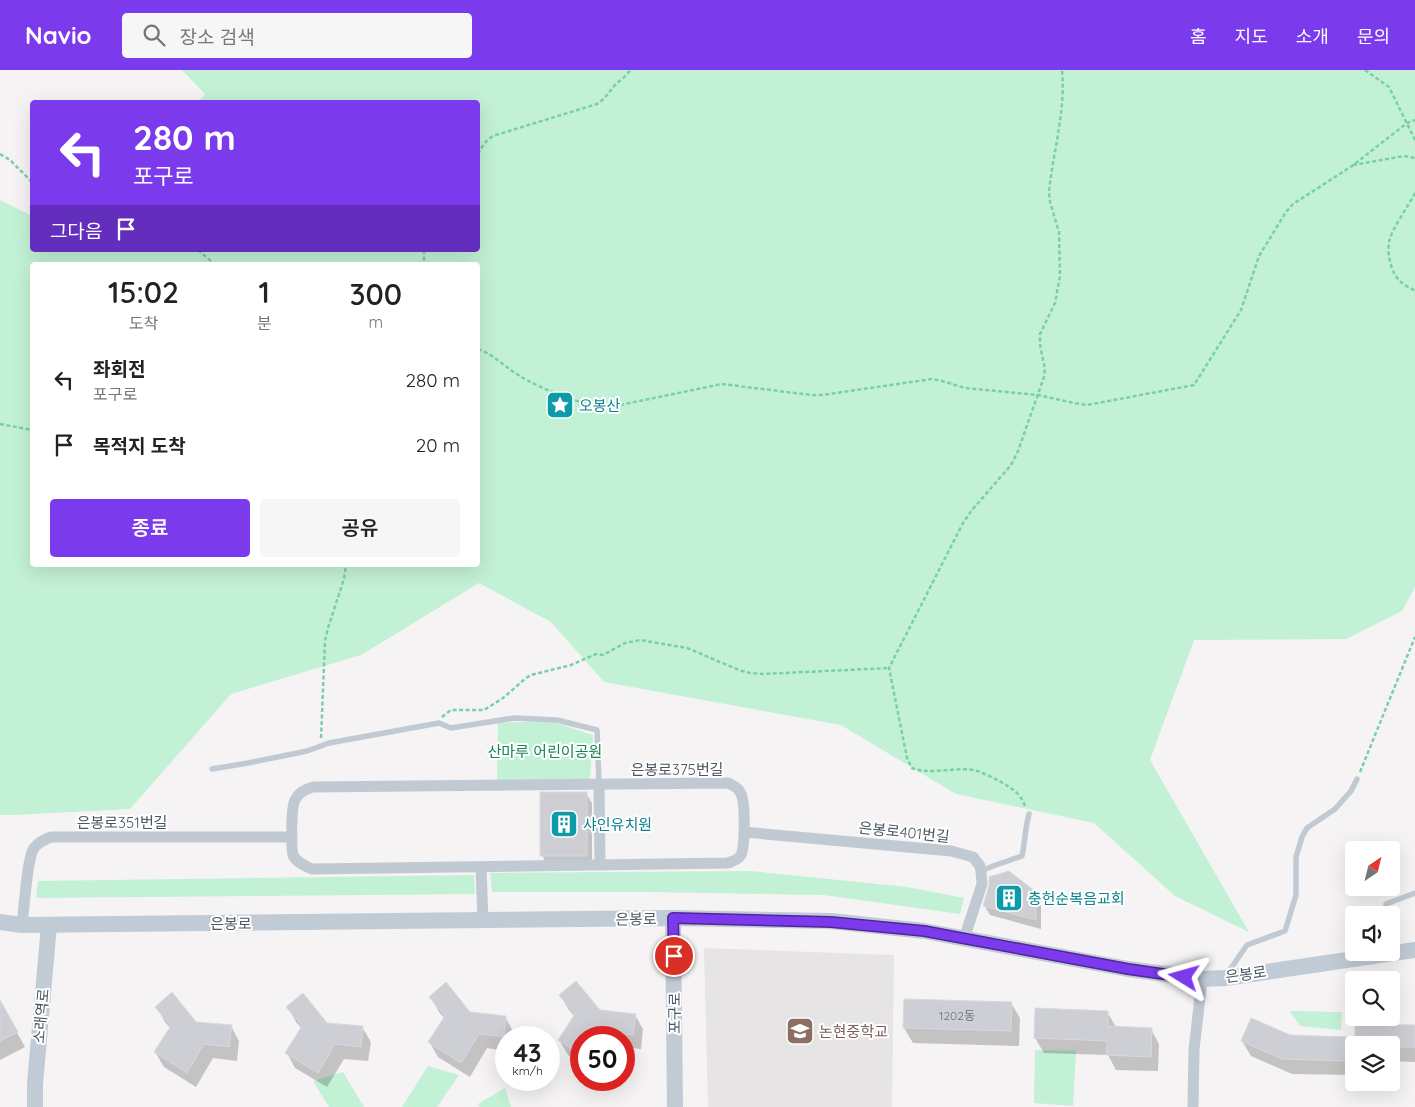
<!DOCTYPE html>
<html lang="ko">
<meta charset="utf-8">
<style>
body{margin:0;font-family:Quicksand,"Noto Sans KR",sans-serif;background:#f6f6f6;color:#222;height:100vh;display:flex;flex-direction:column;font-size:19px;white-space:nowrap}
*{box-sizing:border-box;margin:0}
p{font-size:16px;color:#767676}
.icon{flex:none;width:28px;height:28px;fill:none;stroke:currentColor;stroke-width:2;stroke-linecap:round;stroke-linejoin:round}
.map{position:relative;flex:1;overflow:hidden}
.sheet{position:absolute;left:30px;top:192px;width:450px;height:305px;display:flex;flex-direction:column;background:#fff;border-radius:5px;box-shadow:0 5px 20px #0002}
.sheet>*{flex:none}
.guide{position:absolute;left:30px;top:30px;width:450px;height:152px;border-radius:5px;box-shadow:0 5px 20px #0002;background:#7c3aed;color:#fff;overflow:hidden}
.needle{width:32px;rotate:35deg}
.buttons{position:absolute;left:1345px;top:771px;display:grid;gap:10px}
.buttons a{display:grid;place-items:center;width:55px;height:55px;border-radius:5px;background:#fff;box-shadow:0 5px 20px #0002;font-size:25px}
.speed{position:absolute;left:495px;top:956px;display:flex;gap:10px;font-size:25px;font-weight:700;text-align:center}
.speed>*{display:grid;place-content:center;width:65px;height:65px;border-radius:50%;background:#fff;box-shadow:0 5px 20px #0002;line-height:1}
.speed small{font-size:12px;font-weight:400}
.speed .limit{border:8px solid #d22;background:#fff;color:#111}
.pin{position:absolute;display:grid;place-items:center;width:42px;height:42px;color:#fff;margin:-21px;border:2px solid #fff;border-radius:50%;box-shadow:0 1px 5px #0007}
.me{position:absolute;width:55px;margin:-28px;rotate:278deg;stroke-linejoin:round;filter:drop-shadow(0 0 4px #0008)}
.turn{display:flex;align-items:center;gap:18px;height:105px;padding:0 20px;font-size:22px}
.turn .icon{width:65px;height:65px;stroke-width:2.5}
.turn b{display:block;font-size:35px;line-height:42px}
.then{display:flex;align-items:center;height:48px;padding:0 20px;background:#0003;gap:10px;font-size:19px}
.eta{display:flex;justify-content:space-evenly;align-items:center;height:85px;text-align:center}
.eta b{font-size:30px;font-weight:600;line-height:35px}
.action{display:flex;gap:10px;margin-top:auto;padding:10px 20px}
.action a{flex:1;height:58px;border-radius:5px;background:#7c3aed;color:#fff;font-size:20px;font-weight:600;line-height:58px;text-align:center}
.action a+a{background:#f6f6f6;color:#222}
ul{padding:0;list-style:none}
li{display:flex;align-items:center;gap:15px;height:65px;padding:0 20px}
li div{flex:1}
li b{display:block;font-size:19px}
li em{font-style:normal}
header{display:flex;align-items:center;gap:30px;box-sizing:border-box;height:70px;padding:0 25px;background:#7c3aed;color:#fff}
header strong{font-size:24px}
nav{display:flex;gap:28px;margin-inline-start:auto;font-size:18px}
.search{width:350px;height:45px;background:#f6f6f6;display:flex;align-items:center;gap:12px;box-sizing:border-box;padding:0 18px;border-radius:5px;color:#767676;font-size:19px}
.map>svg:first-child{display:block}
</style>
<header>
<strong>Navio</strong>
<div class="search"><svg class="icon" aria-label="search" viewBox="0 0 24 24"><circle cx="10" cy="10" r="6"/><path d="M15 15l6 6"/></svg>장소 검색</div>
<nav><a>홈</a><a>지도</a><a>소개</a><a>문의</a></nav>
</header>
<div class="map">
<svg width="1415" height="1037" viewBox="0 0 1415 1037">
<rect width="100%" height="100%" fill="#f5f3f3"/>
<polygon fill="#e6e4e5" points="704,878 894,885 892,1037 708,1037"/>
<g fill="#c3f1d5" fill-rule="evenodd">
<path d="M182,0H1415V517L1402,541L1346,569L1194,570L1150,690L1249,862L1175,826L1094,753L956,724L841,655L604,612L551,552L479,513L361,585L231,624L130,739L14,745H0V130L32,146V180H478V32H199L205,24ZM32,195H478V495H32Z"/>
<polygon points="550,651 593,665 590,709 497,710 498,653"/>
<polygon points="751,801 907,817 964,828 960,844 824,825 650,822 492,822 490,803"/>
<polygon points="474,805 475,824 36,828 38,811"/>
<polygon points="1290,941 1342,942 1341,960 1300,956"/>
<polygon points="1035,980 1076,981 1073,1036 1034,1033"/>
<polygon points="428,996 459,1005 437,1037 402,1037"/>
<polygon points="343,1002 364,1037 329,1037 313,1011"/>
<polygon points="505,1018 511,1037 480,1037 478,1034"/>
</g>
<g fill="#0003">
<polygon points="586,723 592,733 592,795 547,795 542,785"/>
<polygon points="1035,823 1041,833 1041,859 990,845 984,835"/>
<polygon points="560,925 599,942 635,945 643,959 641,979 624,977 624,968 581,968 581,994 568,985 559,970 575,947 569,940"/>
<polygon points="431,927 470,944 505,947 513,961 513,968 506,968 506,981 487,978 470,1007 438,987 430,973 445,949 439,942"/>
<polygon points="905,930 1011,933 1020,948 1019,976 913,973 904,958"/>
<polygon points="157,937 195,953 231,956 239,971 237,991 213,988 196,1017 164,997 155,982 171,959 165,952"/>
<polygon points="288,937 327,954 362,957 371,972 368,991 344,989 327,1017 295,998 287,983 302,959 296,952"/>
<polygon points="1036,940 1107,942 1116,957 1151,959 1159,974 1158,1001 1116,1000 1108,985 1044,983 1035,968"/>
<polygon points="5,941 25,977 0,990 0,943"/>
<polygon points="1415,956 1415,992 1391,991 1391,975 1356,975"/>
<polygon points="1346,968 1354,981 1354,1005 1292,1004 1251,986 1242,971"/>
</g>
<g fill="#cdcfd5" stroke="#d7d9de">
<rect x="540" y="722" width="47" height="64"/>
<polygon points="1009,801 1036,822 1036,850 983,836 989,816 989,807"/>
<polygon points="576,911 600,940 636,944 633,965 608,962 605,968 581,968 581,985 558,970 575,944 559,925"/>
<polygon points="446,912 470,942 506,946 504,967 479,964 461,993 428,972 445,946 429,927"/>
<polygon points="172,922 196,952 232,955 229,977 204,974 187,1003 154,982 171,956 155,937"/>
<polygon points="303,923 327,953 363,956 361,977 335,974 318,1003 285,983 302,956 286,937"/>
<polygon points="904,929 1012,932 1011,961 903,958"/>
<polygon points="0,930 18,962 0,971"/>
<polygon points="1035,938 1108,941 1108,956 1152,958 1151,987 1106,985 1107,971 1034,968"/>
<polygon points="1251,948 1290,965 1347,967 1346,991 1282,989 1241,971"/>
<polygon points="1355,954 1415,955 1415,977 1391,977 1391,975 1355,975"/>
</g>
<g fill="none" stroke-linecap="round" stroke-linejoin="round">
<g stroke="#7ad0a6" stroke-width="2.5" stroke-dasharray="4 2.5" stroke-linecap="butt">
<polyline points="1365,0 1389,17 1415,70"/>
<polyline points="0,84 10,90 32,112"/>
<path d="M478,84C483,75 486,69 496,65L597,34C605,29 609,22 615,15C620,10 626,7 630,0"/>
<polyline points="1353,95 1404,86 1415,88"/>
<path d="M1415,123C1409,135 1391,160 1389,172C1387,184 1391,204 1401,212C1405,216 1411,218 1415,221"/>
<polyline points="198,180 211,191 214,195"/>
<polyline points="424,180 424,195"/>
<path d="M478,279C493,284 506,298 520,306C535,316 575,332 593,335C602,336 611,336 620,335L722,314L811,325H822L932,309L942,311L965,318L1038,325L1074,333L1087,335L1194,315L1241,240L1259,186L1286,142L1293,134L1352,96L1407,53L1415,50"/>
<polyline points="0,354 32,360"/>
<polyline points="442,647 451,640 484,640 503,628 526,608 531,605 571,595 596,584 603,585 625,573 640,570 687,578 739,600 750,603 763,604 889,598"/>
<polyline points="321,668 325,571 328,558 344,509 346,495"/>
<polyline points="1360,702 1415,567"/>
<path d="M1025,736C1021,724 1013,719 1001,712C993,708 983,702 973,700C955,697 927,705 912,698L907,688L889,598L963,453L972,440L1011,395L1018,381L1044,307L1045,299L1040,275V264L1055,233L1060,206L1059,162L1050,132L1049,122C1053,82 1066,40 1062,0"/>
</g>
<g stroke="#c1cad2" stroke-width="5.5">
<polyline points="212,699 248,693 307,681 329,673 439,653 451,658 514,648 557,650 597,660 599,714"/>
<path d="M981,801L993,796L1022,786C1025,772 1025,758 1029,744"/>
<polyline points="1388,845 1386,834 1415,823"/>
<polyline points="1391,867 1394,881"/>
<polyline points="1227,904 1247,875 1285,861 1296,825 1296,787 1302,767 1307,758 1335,739 1351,721 1357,709"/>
</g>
<g stroke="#c1cad2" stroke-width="11">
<path d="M728,713C732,715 738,717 740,722C746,731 745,776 741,785C738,790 733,791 728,793L312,799C305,796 296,792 293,785C291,777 291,737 295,730C299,722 305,719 313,717Z"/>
<polyline points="599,714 600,795"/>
<polyline points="744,762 951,781 973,787 980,796 981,801 982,814 964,869"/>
<polyline points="481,797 483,851"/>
<path d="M22,855C24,840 27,788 34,778C39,772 44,770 51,767H292"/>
<polyline points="1193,1037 1194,980 1202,909"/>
</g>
<g stroke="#c1cbd6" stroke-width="16">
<polyline points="673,848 675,1037"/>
<polyline points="0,852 22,855 673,848 831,851 924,861 1128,899 1202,909 1225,908 1415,880"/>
<polyline points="35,1037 35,1014 49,855"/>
</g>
</g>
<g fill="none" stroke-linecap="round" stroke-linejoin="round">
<g stroke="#51269a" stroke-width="12">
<polyline id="route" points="674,886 673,848 831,852 924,861 1128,899 1184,907"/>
</g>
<use href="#route" stroke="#7c3aed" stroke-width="9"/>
</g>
<defs>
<g id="sight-square" transform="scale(1.4375)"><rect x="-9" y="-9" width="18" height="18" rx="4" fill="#0f9aa8" stroke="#fff"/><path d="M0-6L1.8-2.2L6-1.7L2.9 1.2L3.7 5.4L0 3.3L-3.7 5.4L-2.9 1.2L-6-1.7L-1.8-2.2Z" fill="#fff"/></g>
<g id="building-square" transform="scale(1.4375)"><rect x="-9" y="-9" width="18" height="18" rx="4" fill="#0f9aa8" stroke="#fff"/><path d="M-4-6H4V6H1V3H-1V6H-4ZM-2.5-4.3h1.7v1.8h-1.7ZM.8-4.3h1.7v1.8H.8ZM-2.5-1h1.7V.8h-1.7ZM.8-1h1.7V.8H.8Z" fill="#fff"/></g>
<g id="school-square" transform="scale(1.4375)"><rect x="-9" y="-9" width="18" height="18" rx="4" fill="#8d6e63" stroke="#fff"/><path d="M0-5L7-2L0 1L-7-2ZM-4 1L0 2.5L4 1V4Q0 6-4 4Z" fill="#fff"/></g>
</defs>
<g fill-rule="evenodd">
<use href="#sight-square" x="560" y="335"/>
<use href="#building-square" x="564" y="754"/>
<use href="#building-square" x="1009" y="828"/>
<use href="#school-square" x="800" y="961"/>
</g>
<g text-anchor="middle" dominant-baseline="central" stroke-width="4" stroke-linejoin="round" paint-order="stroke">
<g font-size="12" fill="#6b747e">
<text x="957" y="945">1202동</text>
</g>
<g font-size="15" fill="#0d838f" stroke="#fff" text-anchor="start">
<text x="579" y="335">오봉산</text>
<text x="583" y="754">샤인유치원</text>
<text x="1028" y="828">충헌순복음교회</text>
</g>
<g font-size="15" fill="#17864f" stroke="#fff">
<text x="545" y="681">산마루 어린이공원</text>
</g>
<g font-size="15" fill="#4a5661" stroke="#fff">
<text x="677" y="699">은봉로375번길</text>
<text x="122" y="752">은봉로351번길</text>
<text transform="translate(904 762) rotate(6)">은봉로401번길</text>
<text transform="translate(636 849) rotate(-1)">은봉로</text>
<text x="231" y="853">은봉로</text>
<text transform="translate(1246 904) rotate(-8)">은봉로</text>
<text transform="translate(674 943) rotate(-90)">포구로</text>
<text transform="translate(41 946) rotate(-85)">소래역로</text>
</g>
<g font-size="15" fill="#785e54" stroke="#fff" text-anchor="start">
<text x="819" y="961">논현중학교</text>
</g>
</g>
</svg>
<div class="buttons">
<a><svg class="needle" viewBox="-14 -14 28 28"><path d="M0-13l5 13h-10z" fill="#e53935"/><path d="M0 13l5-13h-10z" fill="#767676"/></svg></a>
<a><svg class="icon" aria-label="sound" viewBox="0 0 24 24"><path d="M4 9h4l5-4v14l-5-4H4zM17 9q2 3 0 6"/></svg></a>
<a><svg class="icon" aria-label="search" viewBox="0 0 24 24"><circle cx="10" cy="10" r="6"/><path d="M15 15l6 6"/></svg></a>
<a><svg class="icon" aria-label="layers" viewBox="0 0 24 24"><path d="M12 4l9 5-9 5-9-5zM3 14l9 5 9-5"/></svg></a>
</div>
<div class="speed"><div>43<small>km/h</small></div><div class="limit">50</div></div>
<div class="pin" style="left:674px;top:886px;background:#d93025"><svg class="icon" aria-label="arrive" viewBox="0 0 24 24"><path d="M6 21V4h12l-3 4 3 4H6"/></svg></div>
<svg class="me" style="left:1184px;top:907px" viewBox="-20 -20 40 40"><path d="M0-17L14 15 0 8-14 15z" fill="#7c3aed" stroke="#fff" stroke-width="4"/></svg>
<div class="guide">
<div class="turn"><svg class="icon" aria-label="left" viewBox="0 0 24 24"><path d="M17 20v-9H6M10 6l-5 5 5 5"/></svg><div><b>280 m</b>포구로</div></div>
<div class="then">그다음<svg class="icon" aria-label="arrive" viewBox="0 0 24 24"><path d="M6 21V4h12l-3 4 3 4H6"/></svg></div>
</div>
<section class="sheet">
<div class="eta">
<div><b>15:02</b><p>도착</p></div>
<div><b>1</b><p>분</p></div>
<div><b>300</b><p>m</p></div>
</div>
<ul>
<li><svg class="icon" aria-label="left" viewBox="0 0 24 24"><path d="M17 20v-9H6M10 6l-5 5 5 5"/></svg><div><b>좌회전</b><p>포구로</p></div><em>280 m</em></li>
<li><svg class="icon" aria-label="arrive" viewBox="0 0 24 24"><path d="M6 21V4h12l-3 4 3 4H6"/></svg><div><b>목적지 도착</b></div><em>20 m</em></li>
</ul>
<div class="action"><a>종료</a><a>공유</a></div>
</section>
</div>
